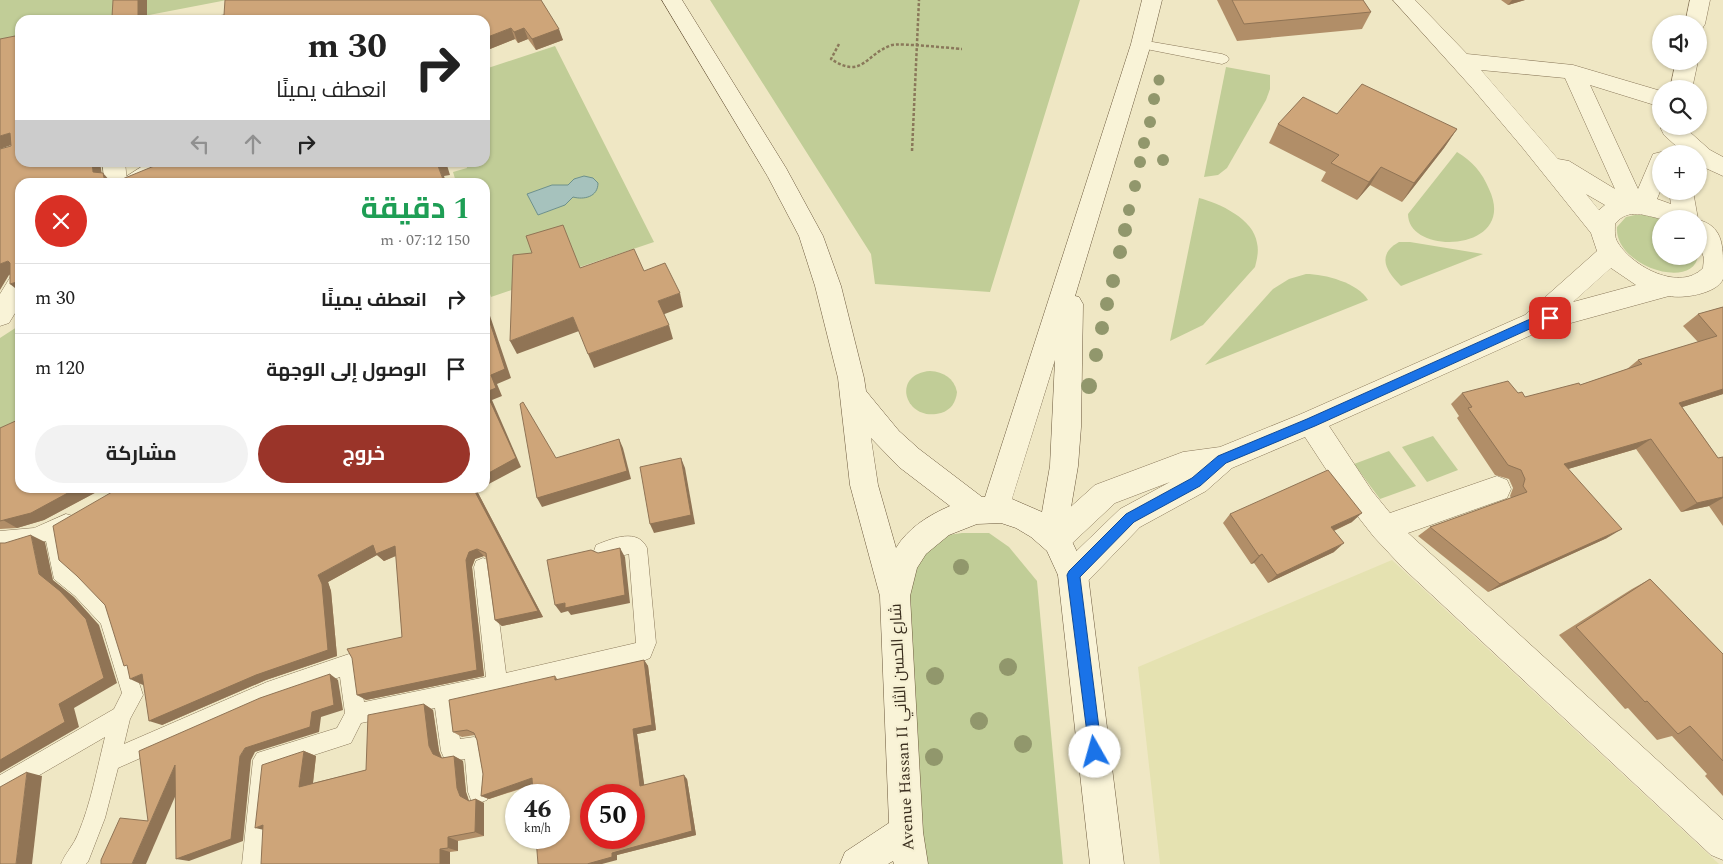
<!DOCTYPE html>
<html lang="ar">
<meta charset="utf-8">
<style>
body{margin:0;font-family:Spectral,Cairo,serif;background:#f2f2f2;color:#222;direction:rtl;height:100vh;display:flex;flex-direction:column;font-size:19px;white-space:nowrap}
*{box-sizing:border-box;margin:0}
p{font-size:16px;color:#767676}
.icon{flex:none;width:28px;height:28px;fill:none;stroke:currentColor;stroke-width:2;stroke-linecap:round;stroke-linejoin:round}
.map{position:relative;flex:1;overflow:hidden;direction:ltr}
.side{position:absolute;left:15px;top:178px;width:475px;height:315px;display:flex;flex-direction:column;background:#fff;border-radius:15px;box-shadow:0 1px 4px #0004;direction:rtl}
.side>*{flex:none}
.top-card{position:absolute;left:15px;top:15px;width:475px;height:152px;border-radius:15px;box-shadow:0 1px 4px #0004;direction:rtl;background:#fff;color:#222;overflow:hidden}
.controls{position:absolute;left:1652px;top:15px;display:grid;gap:10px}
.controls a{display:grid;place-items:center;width:55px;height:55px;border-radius:50%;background:#fff;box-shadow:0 1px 4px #0004;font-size:25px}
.speed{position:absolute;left:505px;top:784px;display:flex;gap:10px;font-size:25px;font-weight:700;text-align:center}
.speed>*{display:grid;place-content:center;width:65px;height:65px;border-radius:50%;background:#fff;box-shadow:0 1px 4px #0004;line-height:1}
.speed small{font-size:12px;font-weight:400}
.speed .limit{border:8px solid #d22;background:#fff;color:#111}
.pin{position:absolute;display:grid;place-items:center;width:42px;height:42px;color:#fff;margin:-21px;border-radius:10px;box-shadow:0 2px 8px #0006}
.me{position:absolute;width:55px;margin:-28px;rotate:353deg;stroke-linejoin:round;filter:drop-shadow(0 0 4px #0008)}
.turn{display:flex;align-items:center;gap:18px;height:105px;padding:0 20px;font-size:22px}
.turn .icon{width:65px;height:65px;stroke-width:2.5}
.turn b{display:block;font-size:35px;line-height:42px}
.lanes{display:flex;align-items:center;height:48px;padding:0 20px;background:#0003;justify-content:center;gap:25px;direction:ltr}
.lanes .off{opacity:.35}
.round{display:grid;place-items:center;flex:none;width:52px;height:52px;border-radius:26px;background:#f2f2f2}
.summary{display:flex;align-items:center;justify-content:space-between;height:85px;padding:0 20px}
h1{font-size:30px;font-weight:700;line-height:38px;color:#1e9e55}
.button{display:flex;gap:10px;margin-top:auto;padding:10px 20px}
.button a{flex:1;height:58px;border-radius:30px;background:#9a3429;color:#fff;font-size:20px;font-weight:700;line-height:58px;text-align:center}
.button a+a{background:#f2f2f2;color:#222}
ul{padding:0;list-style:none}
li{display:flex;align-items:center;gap:15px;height:70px;padding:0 20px;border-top:1px solid #e0e0e0}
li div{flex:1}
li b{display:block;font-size:19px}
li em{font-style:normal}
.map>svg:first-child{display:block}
</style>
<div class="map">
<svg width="1723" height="864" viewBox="0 0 1723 864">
<rect width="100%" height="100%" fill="#efe7c4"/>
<polygon fill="#e5e2b1" points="1392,560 1719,864 1160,864 1138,667"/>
<g fill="#c1cd97" fill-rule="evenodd">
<polygon points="0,0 227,0 123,20 20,20 20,40 0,44"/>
<polygon points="710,0 1080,0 990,292 875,284 871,254"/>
<path d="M555,46L654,242L491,297L485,276V182H456L453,172L467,168L466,163L485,162V69ZM584,176C570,204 567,205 538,215L527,194L552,185H568L574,179Z"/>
<polygon points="1226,67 1270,75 1270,89 1266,100 1227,168 1218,175 1204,177"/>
<path d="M1457,152C1472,161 1482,172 1489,189C1519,252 1408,257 1408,214Z"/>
<path d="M1199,198C1219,203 1254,219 1257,243C1259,251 1257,259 1255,267L1203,325L1170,341Z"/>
<path d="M1635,215H1644L1661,219V256H1698C1693,291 1614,266 1617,227L1626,217Z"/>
<path d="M1399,242H1410L1483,254L1401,286C1386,271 1376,255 1399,242Z"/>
<path d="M1306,274C1325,274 1358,283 1368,300L1205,365L1273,289L1289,279Z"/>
<polygon points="20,325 20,427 0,434 0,338"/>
<path d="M930,371C944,372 954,378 957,392C956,402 951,410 941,413C905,423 890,374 930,371Z"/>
<polygon points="1433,436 1458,470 1427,482 1402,447"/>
<polygon points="1389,451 1416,486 1380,499 1354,464"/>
<polygon points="962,533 989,533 1009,547 1037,581 1063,864 920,864 902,606 923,549 948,535"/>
</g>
<path fill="#a6c2bd" stroke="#6c908b" d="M584,176L593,178L598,183C598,197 584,200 573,197L565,205L538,215L527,194L552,185H568L574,179Z"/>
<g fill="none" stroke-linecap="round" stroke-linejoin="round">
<g stroke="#8a785a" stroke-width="1">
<g id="lane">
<polygon points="1141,40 1222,54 1227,56 1229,59 1227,62 1222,64 1136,47 1134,44 1136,41"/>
<polygon points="149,162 168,162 166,166 140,182 122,182 124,178"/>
<path d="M66,514L73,516L75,522L73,528L62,534L70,568L89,584L116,612L143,695L130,719L124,744L267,682L349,654L356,657L359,664L364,702L486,677L474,567L476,561L483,558L490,561L492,567L506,673L636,643L629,554L603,560L596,557L594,551L596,545C613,538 638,528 647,548L656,643L650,658L643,661L455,704L460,739L474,737L481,740C487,753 492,786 487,800L479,803L471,800L468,792L465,759L451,761L444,758L441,751L435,708L361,723L351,743L274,768L264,864H242L253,760L257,753L337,728L345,713L340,677L269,701L118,768L105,818L88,862L86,864H61C65,853 74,845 78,834C91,803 97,769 105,737L0,798V775L114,709L122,693L101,624L75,596L54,579L46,541L26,547L0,549V531L34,528Z"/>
</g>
</g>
<g stroke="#8a785a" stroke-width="1">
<g id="street">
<path d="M1393,0H1415L1467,54L1573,65L1661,91V107L1590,85L1638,189L1653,154L1661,152L1668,154H1661V189L1657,199L1671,204L1669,191H1693L1698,219C1686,219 1674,220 1662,219C1646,216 1628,207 1615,224C1615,231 1614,237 1618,243C1633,267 1680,292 1703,268L1704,258L1699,244V220C1721,226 1723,243 1723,263C1723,268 1723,275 1723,279C1717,294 1682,299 1669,296L1538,332L1329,426L1372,491L1390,513L1497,476L1507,480L1511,489L1507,498L1408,533L1723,820V860L1711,855L1403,568L1374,537L1352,509L1305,437L1232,468L1206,491L1140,527L1084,585L1073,589L1062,585L1058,575L1062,565L1120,509L1170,482L1115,503L1066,549L1056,553L1046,549L1041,539L1046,529L1095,485L1183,452L1220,447L1301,414L1525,315L1597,251L1591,233L1522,147L1473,89ZM1481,70L1565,78L1615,189L1569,161L1558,159ZM1586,194L1605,205L1599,210ZM1611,268L1636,285L1573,302Z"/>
<polygon points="1690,0 1710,0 1705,24 1702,29 1699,30 1699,24 1685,24"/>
<polygon points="1676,61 1698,61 1692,89 1670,89"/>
<polygon points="1662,126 1683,126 1710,150 1723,157 1723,176 1699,165 1699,154 1685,154 1664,135 1661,129"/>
<polygon points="102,162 125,162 127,182 105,182"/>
<polygon points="20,273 20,305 9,323 0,326 0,294 11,276"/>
</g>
</g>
<g stroke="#6c593d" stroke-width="1">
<path id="secondary" d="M662,0H682L786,168L823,236L841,286L864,378L866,391L899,431L919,449L982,497H985L1131,44L1142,0H1162L1151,44L1075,296L1079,297L1083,304L1081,427L1078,466L1067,531L1088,575L1124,864H1090L1058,575L1047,551L1031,537L1016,528L1001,523L977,524L949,535L926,554L917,568L910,596L923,832L928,864H894L893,861L888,864H840L845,852L889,823L880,596L850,485L838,378L815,286L799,236L768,177ZM1055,360L1050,466L1042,512L1012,499ZM871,438L899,467L950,506C929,515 908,528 896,548L878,485Z"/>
</g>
<g stroke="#8a785a" stroke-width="2.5" stroke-dasharray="3 2" stroke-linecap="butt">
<path d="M839,44L831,59C863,80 865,54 892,45C902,43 949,48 962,49"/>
<polyline points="912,151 919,0"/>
</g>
<use href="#lane" fill="#f9f3d7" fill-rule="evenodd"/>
<use href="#street" fill="#f9f3d7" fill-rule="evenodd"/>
<use href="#secondary" fill="#f9f3d7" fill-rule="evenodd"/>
</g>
<g fill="#91976c">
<circle cx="1159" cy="80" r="5.5"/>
<circle cx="1154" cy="99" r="6"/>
<circle cx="1150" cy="122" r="6"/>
<circle cx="1144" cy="143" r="6"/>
<circle cx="1163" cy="160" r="6"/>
<circle cx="1140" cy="162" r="6"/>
<circle cx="1135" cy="186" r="6"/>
<circle cx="1129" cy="210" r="6"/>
<circle cx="1125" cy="230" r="7"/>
<circle cx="1120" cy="252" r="7"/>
<circle cx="1113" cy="281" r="7"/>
<circle cx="1107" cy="304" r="7"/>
<circle cx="1102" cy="328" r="7"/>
<circle cx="1096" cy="355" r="7"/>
<circle cx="1089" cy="386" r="8"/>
<circle cx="961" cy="567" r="8"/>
<circle cx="1008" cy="667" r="9"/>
<circle cx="935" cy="676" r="9"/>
<circle cx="979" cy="721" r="9"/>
<circle cx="1023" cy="744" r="9"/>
<circle cx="934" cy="757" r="9"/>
</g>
<g fill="#b18e68">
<polygon points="541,0 563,40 536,50 528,39 518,43 515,39 485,51 485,20"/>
<polygon points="1217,0 1363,0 1371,12 1362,29 1237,41"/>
<polygon points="1501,0 1525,0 1508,5"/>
<polygon points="1337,114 1457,129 1444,148 1402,202 1370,185 1357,200 1321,181 1326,172 1269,143 1278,124"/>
<polygon points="1723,307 1723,394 1682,407 1718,458 1723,457 1723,526 1709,506 1681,512 1636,449 1568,469 1607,538 1488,592 1418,536 1430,527 1511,498 1510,496 1513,488 1509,479 1495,475 1457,418 1459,416 1451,404 1462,393 1518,393 1525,397 1580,385 1627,369 1638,360 1698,342 1683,326 1698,314"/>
<polygon points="0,428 20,488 104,488 44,520 17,528 0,529"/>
<polygon points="477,491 543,617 502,626 495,620 486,558 484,556 475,559 472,567 484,676 366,700 402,637 396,556 384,561 377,555 328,582 331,591 337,656 266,680 162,725 143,684 143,685"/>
<polygon points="1230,514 1352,522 1334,531 1334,552 1268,583 1254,563 1251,564 1223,523"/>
<polygon points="1650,579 1723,654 1723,796 1705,776 1707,774 1672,736 1657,740 1628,708 1625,709 1559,635 1632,589"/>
<polygon points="644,660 648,666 656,730 637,734 644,785 687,779 696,835 617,855 617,860 533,785 489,799 481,796 483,774 477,740 475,735 462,737 453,732 555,676 558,680"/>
<polygon points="424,704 433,710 439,751 442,758 454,756 463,761 466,792 469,801 476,799 484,803 484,836 458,841 458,851 450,852 261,864 304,751 316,756 313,783 366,770"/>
</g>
<g fill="#907455">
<rect x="138" y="0" width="9" height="20"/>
<polygon points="1512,0 1525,0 1508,5"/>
<polygon points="511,28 515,39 485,51 485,38"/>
<polygon points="524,28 528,39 518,43 514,32"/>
<polygon points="559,29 563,40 536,50 532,39"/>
<polygon points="1457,129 1444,148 1402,202 1414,183"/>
<polygon points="10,133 20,142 0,149 0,136"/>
<polygon points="92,162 100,162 103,182 93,172"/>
<polygon points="444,162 446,162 450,175 444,176 446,182 444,182 438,166"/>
<polygon points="1381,167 1370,185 1357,200 1369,182"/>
<polygon points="103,173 111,182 105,182"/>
<polygon points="8,261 19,271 9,275 0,290 0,264"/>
<polygon points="20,281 20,292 10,284"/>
<polygon points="680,293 683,307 662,315 658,301"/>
<polygon points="485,301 511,378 497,384 502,396 492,400 521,467 485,486 486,392"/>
<polygon points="573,317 579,331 517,354 510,341"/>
<polygon points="669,325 673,339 594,368 588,354"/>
<polygon points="1723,389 1723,394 1664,413 1679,403"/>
<polygon points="619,439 623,448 631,479 542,507 537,498"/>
<polygon points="1651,439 1636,449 1551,474 1564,464"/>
<polygon points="681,458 685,468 695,524 654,533 650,524"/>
<polygon points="77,488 104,488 44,520 17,528 3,520"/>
<polygon points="473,488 483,488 477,491 543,617 502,626 495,620 538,611"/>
<polygon points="1723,497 1723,498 1709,506 1681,512 1697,503"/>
<polygon points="1362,513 1352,522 1322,536 1331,527"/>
<polygon points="1622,529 1607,538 1488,592 1500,584"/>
<polygon points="31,535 45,542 53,580 74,597 99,625 117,683 74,708 79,727 0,773 0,760 59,704 39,574"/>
<polygon points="1344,543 1334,552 1268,583 1277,575"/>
<polygon points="373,545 395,546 402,553 384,561 377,555 328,582 331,591 337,656 266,680 162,725 149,721 318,575"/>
<polygon points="620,548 625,557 630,603 571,615 568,611 561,613 555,605 565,603"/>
<polygon points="477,549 484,556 475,559 472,567 484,676 366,700 357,695 469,552"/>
<polygon points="1262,554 1254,563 1251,564 1259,556"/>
<polygon points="644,660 648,666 656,730 637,734 645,790 640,786 633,729"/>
<polygon points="142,674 154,679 143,685 130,679"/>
<polygon points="330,674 338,680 343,710 321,717 319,732 255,752 251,760 243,841 189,861 176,859 245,748 312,712"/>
<polygon points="424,704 433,710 439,751 442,759 433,754 429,746"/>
<polygon points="304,751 316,756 312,791 299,787"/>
<polygon points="454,756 463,761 466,792 469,801 460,796 457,788"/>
<polygon points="175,765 187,769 146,864 132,864"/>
<polygon points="27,772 42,776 32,864 16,864"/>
<polygon points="684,775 687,779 696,835 617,855 617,860 602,864 587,864 612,853"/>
<polygon points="532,778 539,782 489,799 481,796"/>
<polygon points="476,799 484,803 484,836 475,832"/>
<polygon points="263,825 269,831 255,828"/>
<polygon points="448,837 458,841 458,851 448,848"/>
<polygon points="440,849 450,852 450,864 440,864"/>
</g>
<g fill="#cea579" stroke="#907455" fill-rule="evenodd">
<polygon points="113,0 138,0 138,20 97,20 112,17"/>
<polygon points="225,0 541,0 559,29 532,39 524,28 514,32 511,28 485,38 485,20 192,20 224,15"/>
<polygon points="1232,0 1363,0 1371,12 1244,24"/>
<polygon points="20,35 20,162 92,162 93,172 103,173 105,182 20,182 20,281 10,284 10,263 8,261 0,264 0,149 11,146 10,133 0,136 0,39"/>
<polygon points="1362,84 1457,129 1414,183 1381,167 1369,182 1331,163 1339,155 1278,124 1303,97 1337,114"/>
<polygon points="164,162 444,162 444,164 438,166 444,182 115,182"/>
<polygon points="563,225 580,268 634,249 644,271 665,263 680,293 658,301 669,325 588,354 573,317 510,341 513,255 532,253 526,236"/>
<polygon points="485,307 505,369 491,375 496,388 486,392 516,458 485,475"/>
<polygon points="1723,307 1723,389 1679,403 1718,458 1723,457 1723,497 1697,503 1651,439 1564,464 1622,529 1500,584 1430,527 1527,492 1523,486 1525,479 1521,470 1508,465 1468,408 1472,407 1462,393 1508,381 1518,393 1522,392 1525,397 1579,383 1580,385 1642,364 1638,360 1717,336 1698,314"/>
<polygon points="523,402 556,458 619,439 627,471 537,498 520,404"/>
<polygon points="20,419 20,488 77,488 31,513 0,521 0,428"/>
<polygon points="681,458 691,515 650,524 640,467"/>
<polygon points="1328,470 1362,513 1331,527 1344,543 1277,575 1262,554 1259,556 1230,514"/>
<polygon points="119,488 473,488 538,611 495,620 486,553 477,549 469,552 466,560 477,670 357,695 352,658 347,649 402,637 395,546 376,554 373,545 318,575 322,584 328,650 256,675 149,721 142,674 130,679 127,665 124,666 105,605 77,576 59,560 53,526"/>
<polygon points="31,535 39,574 60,591 86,619 104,678 59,704 65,722 0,760 0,543 5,543"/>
<polygon points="620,548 625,595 565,608 565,603 555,605 547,560 591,550 598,553"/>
<polygon points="1650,579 1723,654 1723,761 1690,726 1678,734 1647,701 1645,702 1576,627"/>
<path d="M644,660L652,725L633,729L640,786L684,775L692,831L612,853V857L587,864H538L536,838H559V795H533L532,778L481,796L483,774L477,740L474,733L467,730L453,732L449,700L555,676V680ZM591,795H634V838H591Z"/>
<polygon points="330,674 334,705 312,712 310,727 245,748 240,756 231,839 176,859 175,765 132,864 101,864 101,860 120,818 148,821 139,751 260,698"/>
<polygon points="424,704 429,746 433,754 442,758 454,756 457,788 460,796 469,801 476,799 475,832 448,837 448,848 440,849 440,864 261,864 263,825 255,828 262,765 304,751 299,787 366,770 368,715"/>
<polygon points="27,772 16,864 0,864 0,787"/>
</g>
<polygon fill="#1a73e8" stroke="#114b97" points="1550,314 1555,318 1554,321 1534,327 1315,426 1226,463 1200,486 1134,522 1080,577 1102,752 1100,757 1095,759 1090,757 1067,575 1069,571 1126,514 1192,478 1218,456 1307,419 1528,320"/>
<g text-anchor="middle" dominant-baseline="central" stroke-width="4.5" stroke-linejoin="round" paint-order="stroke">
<g font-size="16" fill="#3a2e1e" stroke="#f6f0d3">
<text transform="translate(902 727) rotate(-93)">Avenue Hassan II شارع الحسن الثاني</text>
</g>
</g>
</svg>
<div class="controls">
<a><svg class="icon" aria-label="sound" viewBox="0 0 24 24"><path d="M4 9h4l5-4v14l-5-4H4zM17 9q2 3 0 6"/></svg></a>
<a><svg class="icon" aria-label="search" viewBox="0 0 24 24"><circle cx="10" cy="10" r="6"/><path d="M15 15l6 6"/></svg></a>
<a>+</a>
<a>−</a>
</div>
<div class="speed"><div>46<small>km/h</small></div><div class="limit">50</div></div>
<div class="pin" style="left:1550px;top:318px;background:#d93025"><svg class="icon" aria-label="arrive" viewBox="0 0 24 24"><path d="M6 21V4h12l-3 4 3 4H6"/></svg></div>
<svg class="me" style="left:1095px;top:752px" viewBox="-20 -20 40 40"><circle r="19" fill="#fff"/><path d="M0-13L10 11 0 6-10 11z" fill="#1a73e8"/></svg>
<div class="top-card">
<div class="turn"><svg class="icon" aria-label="right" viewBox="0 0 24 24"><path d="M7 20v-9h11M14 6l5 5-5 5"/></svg><div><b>30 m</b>انعطف يمينًا</div></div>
<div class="lanes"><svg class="icon off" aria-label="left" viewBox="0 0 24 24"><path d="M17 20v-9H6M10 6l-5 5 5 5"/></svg><svg class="icon off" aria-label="ahead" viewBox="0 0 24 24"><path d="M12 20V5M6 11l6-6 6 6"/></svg><svg class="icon" aria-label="right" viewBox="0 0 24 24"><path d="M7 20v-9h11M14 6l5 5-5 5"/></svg></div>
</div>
<section class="side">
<div class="summary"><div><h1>1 دقيقة</h1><p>150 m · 07:12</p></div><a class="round" style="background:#d93025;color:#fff"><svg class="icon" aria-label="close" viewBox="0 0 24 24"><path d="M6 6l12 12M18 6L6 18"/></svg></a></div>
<ul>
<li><svg class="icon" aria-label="right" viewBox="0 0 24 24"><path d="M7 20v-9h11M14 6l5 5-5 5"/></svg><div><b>انعطف يمينًا</b></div><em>30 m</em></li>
<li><svg class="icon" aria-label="arrive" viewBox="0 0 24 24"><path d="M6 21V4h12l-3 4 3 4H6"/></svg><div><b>الوصول إلى الوجهة</b></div><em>120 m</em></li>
</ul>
<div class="button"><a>خروج</a><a>مشاركة</a></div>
</section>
</div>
